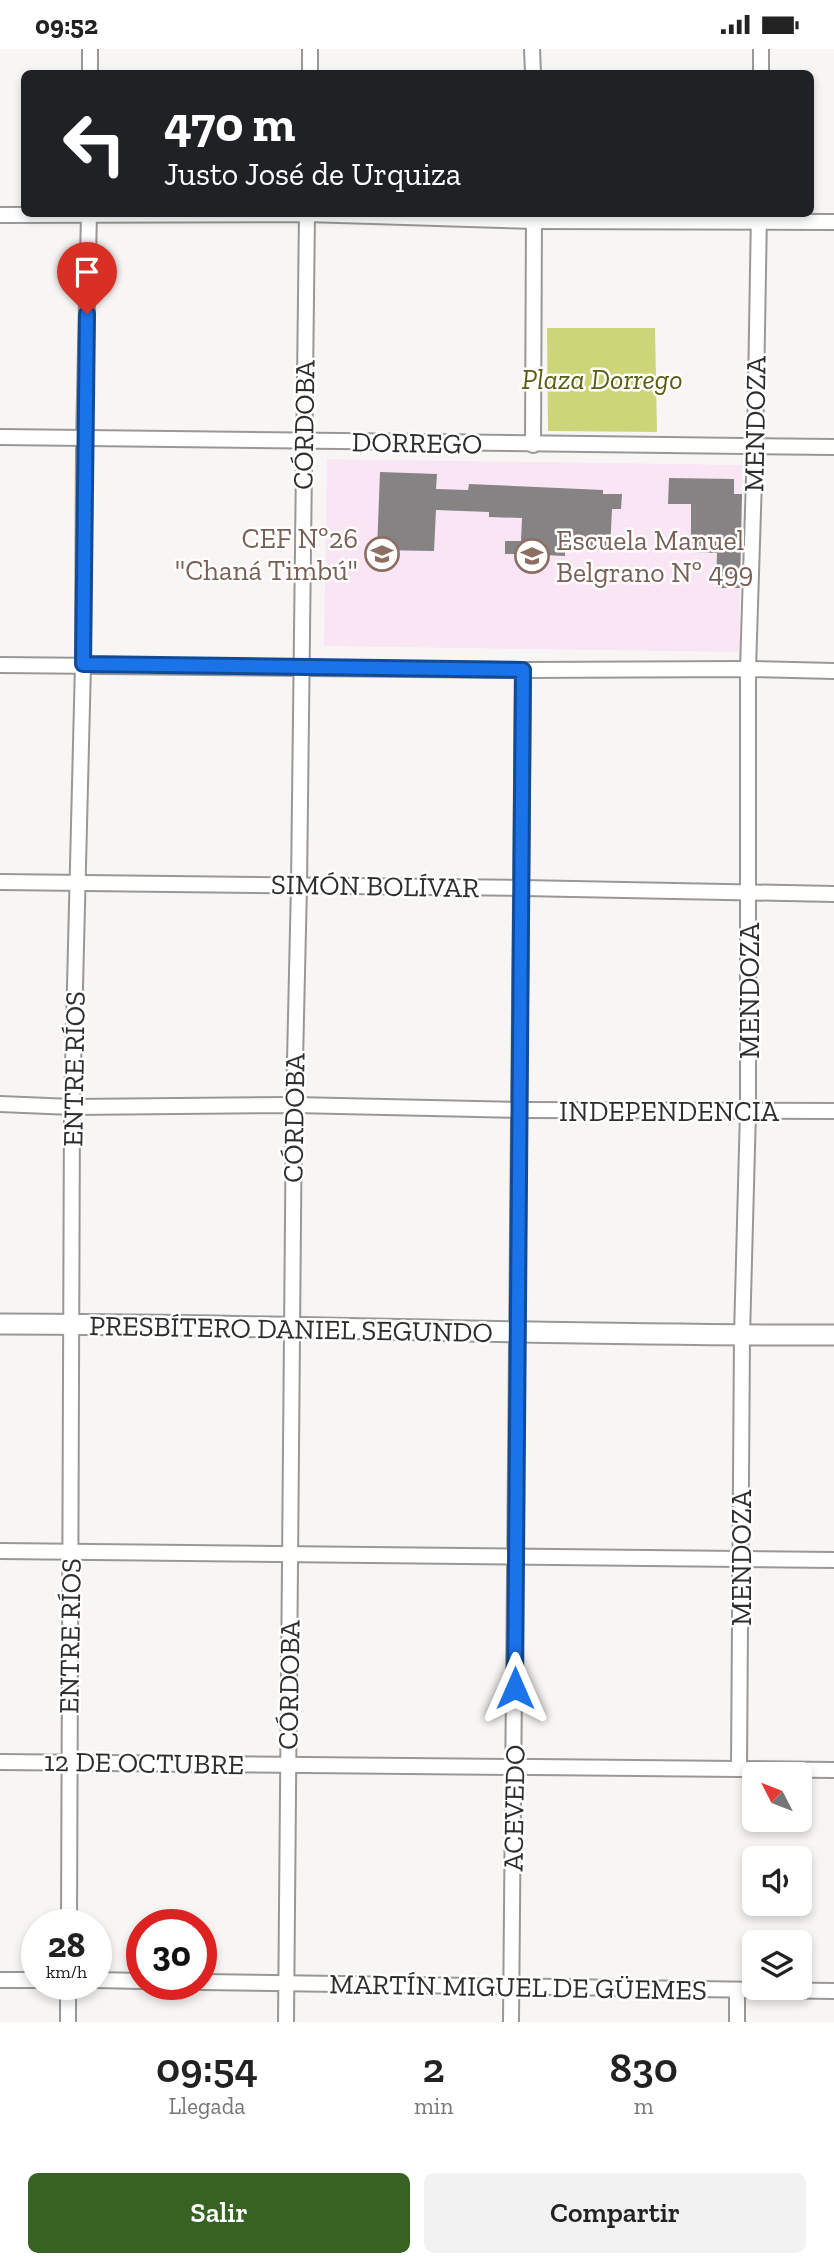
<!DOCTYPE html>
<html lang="es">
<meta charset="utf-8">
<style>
body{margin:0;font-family:"Zilla Slab",serif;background:#f2f2f2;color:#222;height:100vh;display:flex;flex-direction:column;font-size:26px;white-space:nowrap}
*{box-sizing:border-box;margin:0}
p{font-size:23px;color:#767676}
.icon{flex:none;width:38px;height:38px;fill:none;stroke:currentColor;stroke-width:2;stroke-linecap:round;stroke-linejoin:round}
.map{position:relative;height:1973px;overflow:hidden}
.side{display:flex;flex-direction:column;background:#fff;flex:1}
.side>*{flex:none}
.banner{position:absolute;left:21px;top:21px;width:793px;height:147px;border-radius:10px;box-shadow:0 4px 10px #0003;background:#202124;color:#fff;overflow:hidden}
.needle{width:46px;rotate:312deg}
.fabs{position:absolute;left:742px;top:1713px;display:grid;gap:14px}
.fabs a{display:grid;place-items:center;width:70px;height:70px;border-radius:10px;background:#fff;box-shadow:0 4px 10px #0003;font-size:35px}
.speed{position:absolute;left:21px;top:1860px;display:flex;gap:14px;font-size:35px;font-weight:700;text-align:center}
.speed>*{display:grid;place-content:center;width:91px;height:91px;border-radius:50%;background:#fff;box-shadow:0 4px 10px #0003;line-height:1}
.speed small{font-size:18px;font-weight:400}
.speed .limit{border:10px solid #d22;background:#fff;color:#111}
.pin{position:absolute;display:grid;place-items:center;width:60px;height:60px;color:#fff;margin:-72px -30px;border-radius:50% 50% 50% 0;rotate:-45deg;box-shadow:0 0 7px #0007}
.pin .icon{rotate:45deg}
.me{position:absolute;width:77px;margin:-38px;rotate:0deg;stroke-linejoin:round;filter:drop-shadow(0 0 5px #0008)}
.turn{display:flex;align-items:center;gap:24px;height:147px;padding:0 28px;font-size:32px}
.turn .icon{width:91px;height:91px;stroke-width:2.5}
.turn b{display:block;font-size:49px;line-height:60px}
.eta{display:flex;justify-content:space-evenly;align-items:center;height:119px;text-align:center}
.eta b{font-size:42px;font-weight:600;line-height:49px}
.action{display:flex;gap:14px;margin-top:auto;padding:14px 28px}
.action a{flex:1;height:80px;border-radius:10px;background:#366322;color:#fff;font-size:28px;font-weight:600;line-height:80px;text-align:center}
.action a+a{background:#f2f2f2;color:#222}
.status{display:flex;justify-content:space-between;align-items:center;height:49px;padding:0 35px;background:#fff;direction:ltr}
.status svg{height:19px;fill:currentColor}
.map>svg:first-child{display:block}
</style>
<div class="status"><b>09:52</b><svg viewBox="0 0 49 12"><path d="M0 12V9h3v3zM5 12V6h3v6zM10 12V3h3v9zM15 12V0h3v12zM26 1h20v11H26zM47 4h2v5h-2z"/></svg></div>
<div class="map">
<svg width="834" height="1973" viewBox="0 0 834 1973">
<rect width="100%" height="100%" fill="#f8f6f4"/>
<polygon fill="#fae5f4" points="327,410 742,416 739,603 324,597"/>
<polygon fill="#cdd579" points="547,279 655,279 657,383 548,382"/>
<g fill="#858384">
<polygon points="380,423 437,425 436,440 468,441 469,435 603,441 603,445 622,445 621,460 612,460 610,501 565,499 565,507 544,506 543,514 535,519 527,514 527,505 505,505 505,492 521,492 522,469 489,468 489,463 436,461 434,502 377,501"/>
<polygon points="669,429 734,430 734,445 742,445 740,539 716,539 717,504 691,503 691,455 668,455"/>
</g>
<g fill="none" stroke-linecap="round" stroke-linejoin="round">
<g stroke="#9a9896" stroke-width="18">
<g id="minor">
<polyline points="532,0 533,24"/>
<polyline points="90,24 90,0"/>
<polyline points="310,24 310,0"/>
<polyline points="761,24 761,0"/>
<polyline points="0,166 307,165 534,172 834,173"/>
<polyline points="0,388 834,398"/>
<polyline points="533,396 534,164"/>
<polyline points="0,616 523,621 748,620 834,622"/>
<polyline points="0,833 522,839 834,845"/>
<polyline points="0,1055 72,1058 294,1056 520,1061 834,1062"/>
<polyline points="0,1502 834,1511"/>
<polyline points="0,1713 834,1721"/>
<polyline points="739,1720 742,1286 748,1062 748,620 755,398 759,164"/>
<polyline points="69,1876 72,1058 83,615 84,390 89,164"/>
<polyline points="0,1931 37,1931"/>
<polyline points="96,1931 142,1932"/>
<polyline points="201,1933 834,1942"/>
<polyline points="68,1973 68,1936"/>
<polyline points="286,1973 294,1056 299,836 307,164"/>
<polyline points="511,1973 523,621"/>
<polyline points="737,1973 737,1941"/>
</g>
</g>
<g stroke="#9a9896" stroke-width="23">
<path id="secondary" d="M0,1275C278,1275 556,1287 834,1286"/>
</g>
<use href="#minor" stroke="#fff" stroke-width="14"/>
<use href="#secondary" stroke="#fff" stroke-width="19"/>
</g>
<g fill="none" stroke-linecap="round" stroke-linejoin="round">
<g stroke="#114b97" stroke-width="18">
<polyline id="route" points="87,265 83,615 523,621 515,1639"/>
</g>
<use href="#route" stroke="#1a73e8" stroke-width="12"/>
</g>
<defs>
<g id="school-ring" transform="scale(1.75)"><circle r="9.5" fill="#fff" stroke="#8d6e63" stroke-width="1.5"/><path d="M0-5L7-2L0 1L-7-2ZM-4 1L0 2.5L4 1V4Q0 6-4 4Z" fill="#8d6e63"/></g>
</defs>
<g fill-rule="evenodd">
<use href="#school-ring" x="382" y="505"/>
<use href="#school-ring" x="532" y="507"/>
</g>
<g text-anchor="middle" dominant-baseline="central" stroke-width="5" stroke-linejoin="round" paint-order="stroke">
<g font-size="28" font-style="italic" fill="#585d12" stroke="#fff">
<text x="602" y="330">Plaza Dorrego</text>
</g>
<g font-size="28" fill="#2f2e2d" stroke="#fff">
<text transform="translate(755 375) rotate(-89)">MENDOZA</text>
<text transform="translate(304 376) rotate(-89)">CÓRDOBA</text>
<text transform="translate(417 394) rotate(1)">DORREGO</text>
<text transform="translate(375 837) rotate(1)">SIMÓN BOLÍVAR</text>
<text transform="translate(749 942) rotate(-90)">MENDOZA</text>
<text transform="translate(74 1020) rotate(-89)">ENTRE RÍOS</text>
<text x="669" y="1062">INDEPENDENCIA</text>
<text transform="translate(294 1069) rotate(-89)">CÓRDOBA</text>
<text transform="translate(291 1280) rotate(1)">PRESBÍTERO DANIEL SEGUNDO</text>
<text transform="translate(741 1509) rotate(-90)">MENDOZA</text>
<text transform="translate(70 1587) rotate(-89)">ENTRE RÍOS</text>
<text transform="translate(289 1636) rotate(-89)">CÓRDOBA</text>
<text transform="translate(144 1714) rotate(1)">12 DE OCTUBRE</text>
<text transform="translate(514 1759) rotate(-89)">ACEVEDO</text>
<text transform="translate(518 1938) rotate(1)">MARTÍN MIGUEL DE GÜEMES</text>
</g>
<g font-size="28" fill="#785e54" stroke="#fff" text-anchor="end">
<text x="358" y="489">CEF Nº26<tspan x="358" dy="32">"Chaná Timbú"</tspan></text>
<text x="556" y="491" text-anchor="start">Escuela Manuel<tspan x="556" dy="32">Belgrano Nº 499</tspan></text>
</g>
</g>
</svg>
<div class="fabs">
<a><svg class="needle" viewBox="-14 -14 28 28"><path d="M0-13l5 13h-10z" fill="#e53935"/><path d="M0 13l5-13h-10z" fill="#767676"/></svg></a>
<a><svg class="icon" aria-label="sound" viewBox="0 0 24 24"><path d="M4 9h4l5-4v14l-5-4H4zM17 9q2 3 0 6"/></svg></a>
<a><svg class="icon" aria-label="layers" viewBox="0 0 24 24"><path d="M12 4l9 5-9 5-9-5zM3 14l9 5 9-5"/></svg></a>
</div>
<div class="speed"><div>28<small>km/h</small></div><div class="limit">30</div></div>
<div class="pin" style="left:87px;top:265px;background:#d93025"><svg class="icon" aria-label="arrive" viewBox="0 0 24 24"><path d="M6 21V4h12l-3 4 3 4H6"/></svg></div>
<svg class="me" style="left:515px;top:1639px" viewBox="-20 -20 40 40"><path d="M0-17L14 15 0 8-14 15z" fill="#1a73e8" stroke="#fff" stroke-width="4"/></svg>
<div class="banner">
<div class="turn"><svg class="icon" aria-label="left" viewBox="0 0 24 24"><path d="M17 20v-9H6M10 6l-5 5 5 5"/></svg><div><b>470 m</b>Justo José de Urquiza</div></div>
</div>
</div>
<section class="side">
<div class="eta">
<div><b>09:54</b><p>Llegada</p></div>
<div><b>2</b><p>min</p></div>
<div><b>830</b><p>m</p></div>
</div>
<div class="action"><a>Salir</a><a>Compartir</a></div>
</section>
